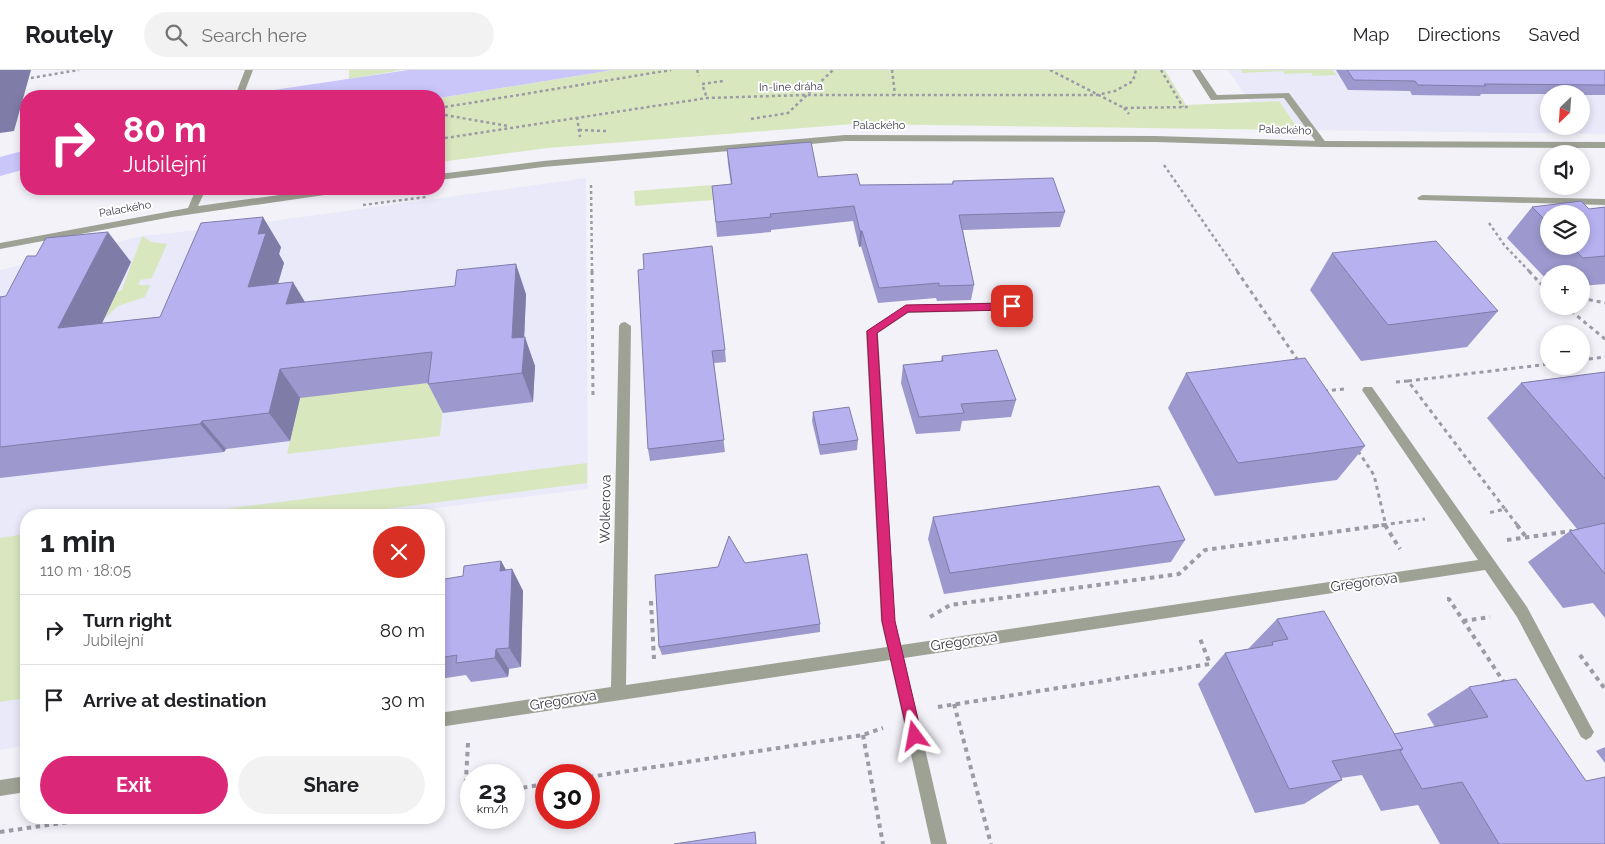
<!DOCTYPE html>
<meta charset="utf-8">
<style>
body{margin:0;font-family:Raleway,sans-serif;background:#f2f2f2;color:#202124;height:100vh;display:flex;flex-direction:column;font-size:19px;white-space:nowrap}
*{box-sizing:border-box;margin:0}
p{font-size:16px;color:#757577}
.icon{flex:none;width:28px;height:28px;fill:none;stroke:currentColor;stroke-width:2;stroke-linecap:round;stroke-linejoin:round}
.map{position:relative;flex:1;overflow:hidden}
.drawer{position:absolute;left:20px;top:439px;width:425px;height:315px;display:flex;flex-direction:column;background:#fff;border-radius:20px;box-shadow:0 2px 8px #0003}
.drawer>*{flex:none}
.banner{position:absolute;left:20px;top:20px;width:425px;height:105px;border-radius:20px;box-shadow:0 2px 8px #0003;background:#db2777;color:#fff;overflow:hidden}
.needle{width:32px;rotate:205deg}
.tools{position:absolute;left:1540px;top:15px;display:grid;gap:10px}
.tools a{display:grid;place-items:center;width:50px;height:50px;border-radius:50%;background:#fff;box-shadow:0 2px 8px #0003;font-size:25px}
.speed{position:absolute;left:460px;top:694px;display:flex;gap:10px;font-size:25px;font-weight:700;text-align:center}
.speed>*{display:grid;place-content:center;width:65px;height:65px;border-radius:50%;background:#fff;box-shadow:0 2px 8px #0003;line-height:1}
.speed small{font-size:12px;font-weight:400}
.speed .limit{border:8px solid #d22;background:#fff;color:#111}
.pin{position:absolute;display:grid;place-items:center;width:42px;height:42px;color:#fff;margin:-21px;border-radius:10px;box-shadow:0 2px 8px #0006}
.me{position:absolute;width:55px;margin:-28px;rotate:347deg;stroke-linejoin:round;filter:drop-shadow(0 0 4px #0008)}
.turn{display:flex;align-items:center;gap:18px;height:105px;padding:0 20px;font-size:22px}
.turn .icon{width:65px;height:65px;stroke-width:2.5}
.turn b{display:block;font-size:35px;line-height:42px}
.round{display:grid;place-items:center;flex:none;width:52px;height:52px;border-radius:26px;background:#f2f2f2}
.summary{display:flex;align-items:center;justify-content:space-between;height:85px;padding:0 20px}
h1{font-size:30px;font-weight:700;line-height:38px}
.action{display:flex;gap:10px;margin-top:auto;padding:10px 20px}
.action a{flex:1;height:58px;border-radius:30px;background:#db2777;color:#fff;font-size:20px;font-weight:700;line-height:58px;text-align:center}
.action a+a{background:#f2f2f2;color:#202124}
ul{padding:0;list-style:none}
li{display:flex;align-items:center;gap:15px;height:70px;padding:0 20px;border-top:1px solid #e0e0e0}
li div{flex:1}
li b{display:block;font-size:19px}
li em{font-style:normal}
header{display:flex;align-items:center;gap:30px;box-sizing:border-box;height:70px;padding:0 25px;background:#fff;border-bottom:1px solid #e0e0e0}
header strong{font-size:24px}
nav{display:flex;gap:28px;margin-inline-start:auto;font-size:18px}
.search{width:350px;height:45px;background:#f2f2f2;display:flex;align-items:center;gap:12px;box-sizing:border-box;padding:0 18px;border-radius:28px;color:#757577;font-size:19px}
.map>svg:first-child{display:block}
</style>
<header>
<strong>Routely</strong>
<div class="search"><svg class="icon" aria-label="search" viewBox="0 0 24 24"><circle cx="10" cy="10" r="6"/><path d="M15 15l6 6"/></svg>Search here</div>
<nav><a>Map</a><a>Directions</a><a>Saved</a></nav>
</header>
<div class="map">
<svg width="1605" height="774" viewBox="0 0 1605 774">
<rect width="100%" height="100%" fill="#f3f2f9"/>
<g fill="#eae9fa" fill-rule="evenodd">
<path d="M1228,0H1605V64L1299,60L1279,31L1250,32ZM1549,24H1581V56H1549Z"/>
<polygon points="586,108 588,419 382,445 26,445 26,676 0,680 0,200 142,166 235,156"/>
</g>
<g fill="#d9e7bf">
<polygon points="349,0 402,0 349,9"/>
<polygon points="613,0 1165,0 1186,35 1279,31 1299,60 853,54 548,78 439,92 439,28"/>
<polygon points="1241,0 1332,0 1337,5 1313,6 1311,3 1285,4 1283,1 1242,3"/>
<polygon points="712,115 713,130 635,136 634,121"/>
<polygon points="142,166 152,172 167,174 152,208 140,210 138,215 150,215 145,227 118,236 105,248 45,254 115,226 117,222 122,220"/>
<polygon points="446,311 440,366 287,384 300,327"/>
<polygon points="587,393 587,413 339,445 178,445"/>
<polygon points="26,464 26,628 0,632 0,468"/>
</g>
<g fill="#cac6fa">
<polygon points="408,0 613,0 439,28 439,26 265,26 267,21"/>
<polygon points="26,80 26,99 0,106 0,87"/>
</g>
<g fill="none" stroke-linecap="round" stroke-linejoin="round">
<g stroke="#9b9aa5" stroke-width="2.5" stroke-dasharray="3 3" stroke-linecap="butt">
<polyline points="697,0 699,6"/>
<polyline points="892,0 895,25"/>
<polyline points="1050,0 1124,38 1190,37"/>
<polyline points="1161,0 1183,37"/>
<polyline points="25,9 79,0"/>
<polyline points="702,14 723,11"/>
<polyline points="703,17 707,28"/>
<polyline points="439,38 671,0"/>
<polyline points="1124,38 1129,44"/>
<polyline points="439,44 508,56"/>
<polyline points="577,47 580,67"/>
<polyline points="751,49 788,43 833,0"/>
<polyline points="579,60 606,61"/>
<polyline points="439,69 707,28 806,25 1097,25 1115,21 1133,11 1136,0"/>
<polyline points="1164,95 1238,202"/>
<polyline points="591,115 592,202"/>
<polyline points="363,135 426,127"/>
<polyline points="1489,153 1505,176 1530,202"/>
</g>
<g stroke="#9b9aa5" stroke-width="3" stroke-dasharray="4 4" stroke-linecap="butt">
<polyline points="592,201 593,329"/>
<polyline points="1237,201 1299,292"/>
<polyline points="1529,201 1549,223"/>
<polyline points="1581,228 1605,233"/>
<polyline points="1565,236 1605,269"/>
<polyline points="1581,290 1605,287"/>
<polyline points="1408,311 1549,294"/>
<polyline points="1396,312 1408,311 1505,439 1488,443"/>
<polyline points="1324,321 1345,319"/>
<polyline points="1358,381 1374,405 1386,456"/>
<polyline points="1505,439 1518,456"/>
<polyline points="1375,456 1425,449"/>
</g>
<g stroke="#9b9aa5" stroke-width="4" stroke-dasharray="4.5 4.5" stroke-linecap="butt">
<polyline points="1385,455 1400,479"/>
<polyline points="1517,455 1526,467"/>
<polyline points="1507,470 1572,461"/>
<polyline points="1447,529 1449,529 1505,614"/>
<polyline points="651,531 654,589"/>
<polyline points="930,547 950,535 1179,504 1205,480 1384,455"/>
<polyline points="1463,551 1490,547"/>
<polyline points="1580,585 1605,619"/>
<polyline points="954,634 991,774"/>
<polyline points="938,637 1210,594 1199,566"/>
<polyline points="863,665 883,774"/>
<polyline points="468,673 465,726 471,725"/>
<polyline points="589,707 863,665 883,658"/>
<polyline points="514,719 546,714"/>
<polyline points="0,762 96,748"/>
</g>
<g fill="#9ea294" fill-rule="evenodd">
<polygon points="1192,0 1200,0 1217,25 1289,23 1327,74 1322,77 1319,76 1284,28 1211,30"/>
<polygon points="1422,125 1605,129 1605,135 1419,130 1417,128"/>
</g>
<g fill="#9ea294" fill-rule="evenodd">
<polygon points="245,0 253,0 243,26 235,26"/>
<polygon points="845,65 1155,66 1322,71 1605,72 1605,78 1322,77 1155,72 845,71 543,97 439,110 439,104 543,91"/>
<polygon points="196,119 206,119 198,136 323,119 350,119 345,122 172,147 0,179 0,173 188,138"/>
<polygon points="1012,232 1017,236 1012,240 908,243 878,263 895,551 901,575 1478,490 1364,323 1362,320 1364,317 1372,317 1527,537 1591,657 1594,662 1591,667 1586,670 1581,667 1517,547 1485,500 904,588 947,774 931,774 890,590 439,657 439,643 611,617 619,256 621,253 625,252 631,256 626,615 887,577 881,551 866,261 906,235"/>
<polygon points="26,706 26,722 0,726 0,710"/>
</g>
</g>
<g fill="#9d98ce" fill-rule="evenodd">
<polygon points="1336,0 1605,0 1605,25 1581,25 1581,24 1481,24 1480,26 1412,25 1410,21 1348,20"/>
<polygon points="727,79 818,107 860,115 952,114 953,111 1065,142 1060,157 963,160 974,215 971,230 937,231 936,228 878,233 861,176 859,177 853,151 771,160 771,162 717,167 712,116 731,115 728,94"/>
<path d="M1532,137L1589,139L1605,137V214L1581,216V204H1549V212L1507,168ZM1549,144L1581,176H1549Z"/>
<polygon points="281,177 279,184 284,193 278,214 305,232 526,224 524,267 535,296 533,332 443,343 428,314 428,313 300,328 290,371 226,379 224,382 0,408 0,227 6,226 131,192 102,253 160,247"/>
<polygon points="1332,183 1498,241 1467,277 1361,291 1310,220"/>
<polygon points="644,199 725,280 726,292 714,293 725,382 650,391 648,379"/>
<polygon points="942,286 1016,330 1011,347 962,351 960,361 916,364 901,313 903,295 941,291"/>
<polygon points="1605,302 1605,548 1593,533 1563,538 1528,492 1570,461 1577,459 1487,348 1521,313"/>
<polygon points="1186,303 1365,376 1337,410 1215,426 1168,338"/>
<polygon points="813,342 858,370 857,380 820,385 812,351"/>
<polygon points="933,447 1185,470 1171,492 944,524 928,469"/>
<polygon points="501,491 506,500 512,499 523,521 521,597 509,599 508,607 471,612 466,605 439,609 439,510 463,506"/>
<polygon points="745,493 820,554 820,562 662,585 659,577 718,497"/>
<polygon points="1277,549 1394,664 1435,657 1427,644 1469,617 1605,774 1440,774 1418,735 1381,741 1362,705 1341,708 1342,710 1304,734 1255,743 1198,614 1225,583 1248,579"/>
<polygon points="1605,677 1605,693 1596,681"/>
</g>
<g fill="#807ca8">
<polygon points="0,0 31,0 14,61 0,63"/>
<polygon points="263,147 281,177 279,184 284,193 268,246 248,217 258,164"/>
<polygon points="860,161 862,161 861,176 859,177"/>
<polygon points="108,162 131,192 86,287 58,258"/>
<polygon points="516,194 526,224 523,296 525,267 535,296 533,332 522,303 512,268"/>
<polygon points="293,212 311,242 286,234"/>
<polygon points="280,299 300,328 290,371 269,343"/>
<polygon points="202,351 226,379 224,382 200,354"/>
<polygon points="501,491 512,511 512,499 523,521 521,597 509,578 500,501"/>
<polygon points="496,579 509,599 508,607 495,588"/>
</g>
<g fill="#b7b1f0" stroke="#807ca8">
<polygon points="1347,0 1605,0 1605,15 1484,14 1486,16 1418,15 1415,11 1354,10"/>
<polygon points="811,72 818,107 857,104 860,115 953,114 953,111 1053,108 1065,142 959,145 974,215 939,216 939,213 879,218 862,161 860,161 854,136 770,144 771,147 716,152 712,116 732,114 727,79"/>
<polygon points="1581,131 1589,139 1605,137 1605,186 1583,188 1571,176 1581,176 1581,144 1549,144 1549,154 1532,137"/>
<polygon points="263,147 258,164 266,163 248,217 293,212 286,234 455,216 457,200 516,194 512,268 525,267 522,303 428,314 432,282 280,299 269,343 202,351 200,354 0,377 0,227 6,226 27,186 36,186 46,168 108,162 58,258 160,247 201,153"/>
<polygon points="1436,171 1498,241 1388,255 1332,183"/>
<polygon points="712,176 725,280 712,281 724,370 648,379 638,200 644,199 643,184"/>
<polygon points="997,280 1016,330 961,334 964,343 919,347 903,295 943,291 942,286"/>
<polygon points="1305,288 1365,376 1238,393 1186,303"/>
<polygon points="1605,302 1605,409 1521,313"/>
<polygon points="849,337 858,370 820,375 813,342"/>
<polygon points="1159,416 1185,470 950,503 933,447"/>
<polygon points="1605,453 1605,504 1570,461"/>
<polygon points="729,466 745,493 807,484 820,554 659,577 655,505 718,497"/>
<polygon points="501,491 500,501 512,499 509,578 496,579 495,588 456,593 457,585 439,588 439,510 463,506 464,496"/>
<polygon points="1324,541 1403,679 1332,691 1342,710 1289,719 1225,583 1273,575 1272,572 1288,569 1277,549"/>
<polygon points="1516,609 1586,711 1605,707 1605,774 1499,774 1462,712 1422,719 1400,681 1403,679 1394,664 1488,647 1469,617"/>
<polygon points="755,762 756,774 674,774"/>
</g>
<polygon fill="#db2777" stroke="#8e194d" points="1012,233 1017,236 1012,240 908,242 877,263 895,551 922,666 920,671 915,673 910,671 908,666 882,551 867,261 906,235"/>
<g text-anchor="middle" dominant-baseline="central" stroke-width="4" stroke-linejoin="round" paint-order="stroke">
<g font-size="11" fill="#3a3947" stroke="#fff">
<text transform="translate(791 17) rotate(-1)">In-line dráha</text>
<text x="879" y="55">Palackého</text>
<text transform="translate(1285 60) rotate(2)">Palackého</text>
<text transform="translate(125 139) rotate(-10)">Palackého</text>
</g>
<g font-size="14" fill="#3a3947" stroke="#fff">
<text transform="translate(605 439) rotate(-89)">Wolkerova</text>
<text transform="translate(1364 512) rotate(-8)">Gregorova</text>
<text transform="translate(964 571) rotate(-8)">Gregorova</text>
<text transform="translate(563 630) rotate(-9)">Gregorova</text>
</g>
</g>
</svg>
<div class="tools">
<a><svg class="needle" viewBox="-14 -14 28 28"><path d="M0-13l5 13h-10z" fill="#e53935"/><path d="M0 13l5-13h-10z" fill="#757577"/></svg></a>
<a><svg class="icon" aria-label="sound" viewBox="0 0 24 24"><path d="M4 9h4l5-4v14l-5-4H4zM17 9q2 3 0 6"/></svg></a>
<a><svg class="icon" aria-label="layers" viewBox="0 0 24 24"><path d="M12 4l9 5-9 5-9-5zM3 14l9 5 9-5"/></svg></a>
<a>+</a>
<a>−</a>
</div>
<div class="speed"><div>23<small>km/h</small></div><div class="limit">30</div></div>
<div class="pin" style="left:1012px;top:236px;background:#d93025"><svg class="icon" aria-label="arrive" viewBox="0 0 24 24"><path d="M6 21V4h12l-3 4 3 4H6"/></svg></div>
<svg class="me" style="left:915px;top:666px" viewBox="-20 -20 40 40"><path d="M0-17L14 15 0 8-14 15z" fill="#db2777" stroke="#fff" stroke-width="4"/></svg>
<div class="banner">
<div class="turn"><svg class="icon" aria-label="right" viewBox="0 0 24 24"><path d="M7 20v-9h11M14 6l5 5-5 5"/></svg><div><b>80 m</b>Jubilejní</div></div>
</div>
<section class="drawer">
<div class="summary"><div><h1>1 min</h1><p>110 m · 18:05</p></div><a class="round" style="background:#d93025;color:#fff"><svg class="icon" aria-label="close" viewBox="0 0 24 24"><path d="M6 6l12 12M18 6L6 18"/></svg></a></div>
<ul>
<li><svg class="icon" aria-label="right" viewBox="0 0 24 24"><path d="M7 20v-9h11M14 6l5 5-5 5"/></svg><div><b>Turn right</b><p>Jubilejní</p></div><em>80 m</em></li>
<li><svg class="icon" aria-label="arrive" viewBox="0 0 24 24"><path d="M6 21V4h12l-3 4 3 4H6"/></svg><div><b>Arrive at destination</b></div><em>30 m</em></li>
</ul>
<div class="action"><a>Exit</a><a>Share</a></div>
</section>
</div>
